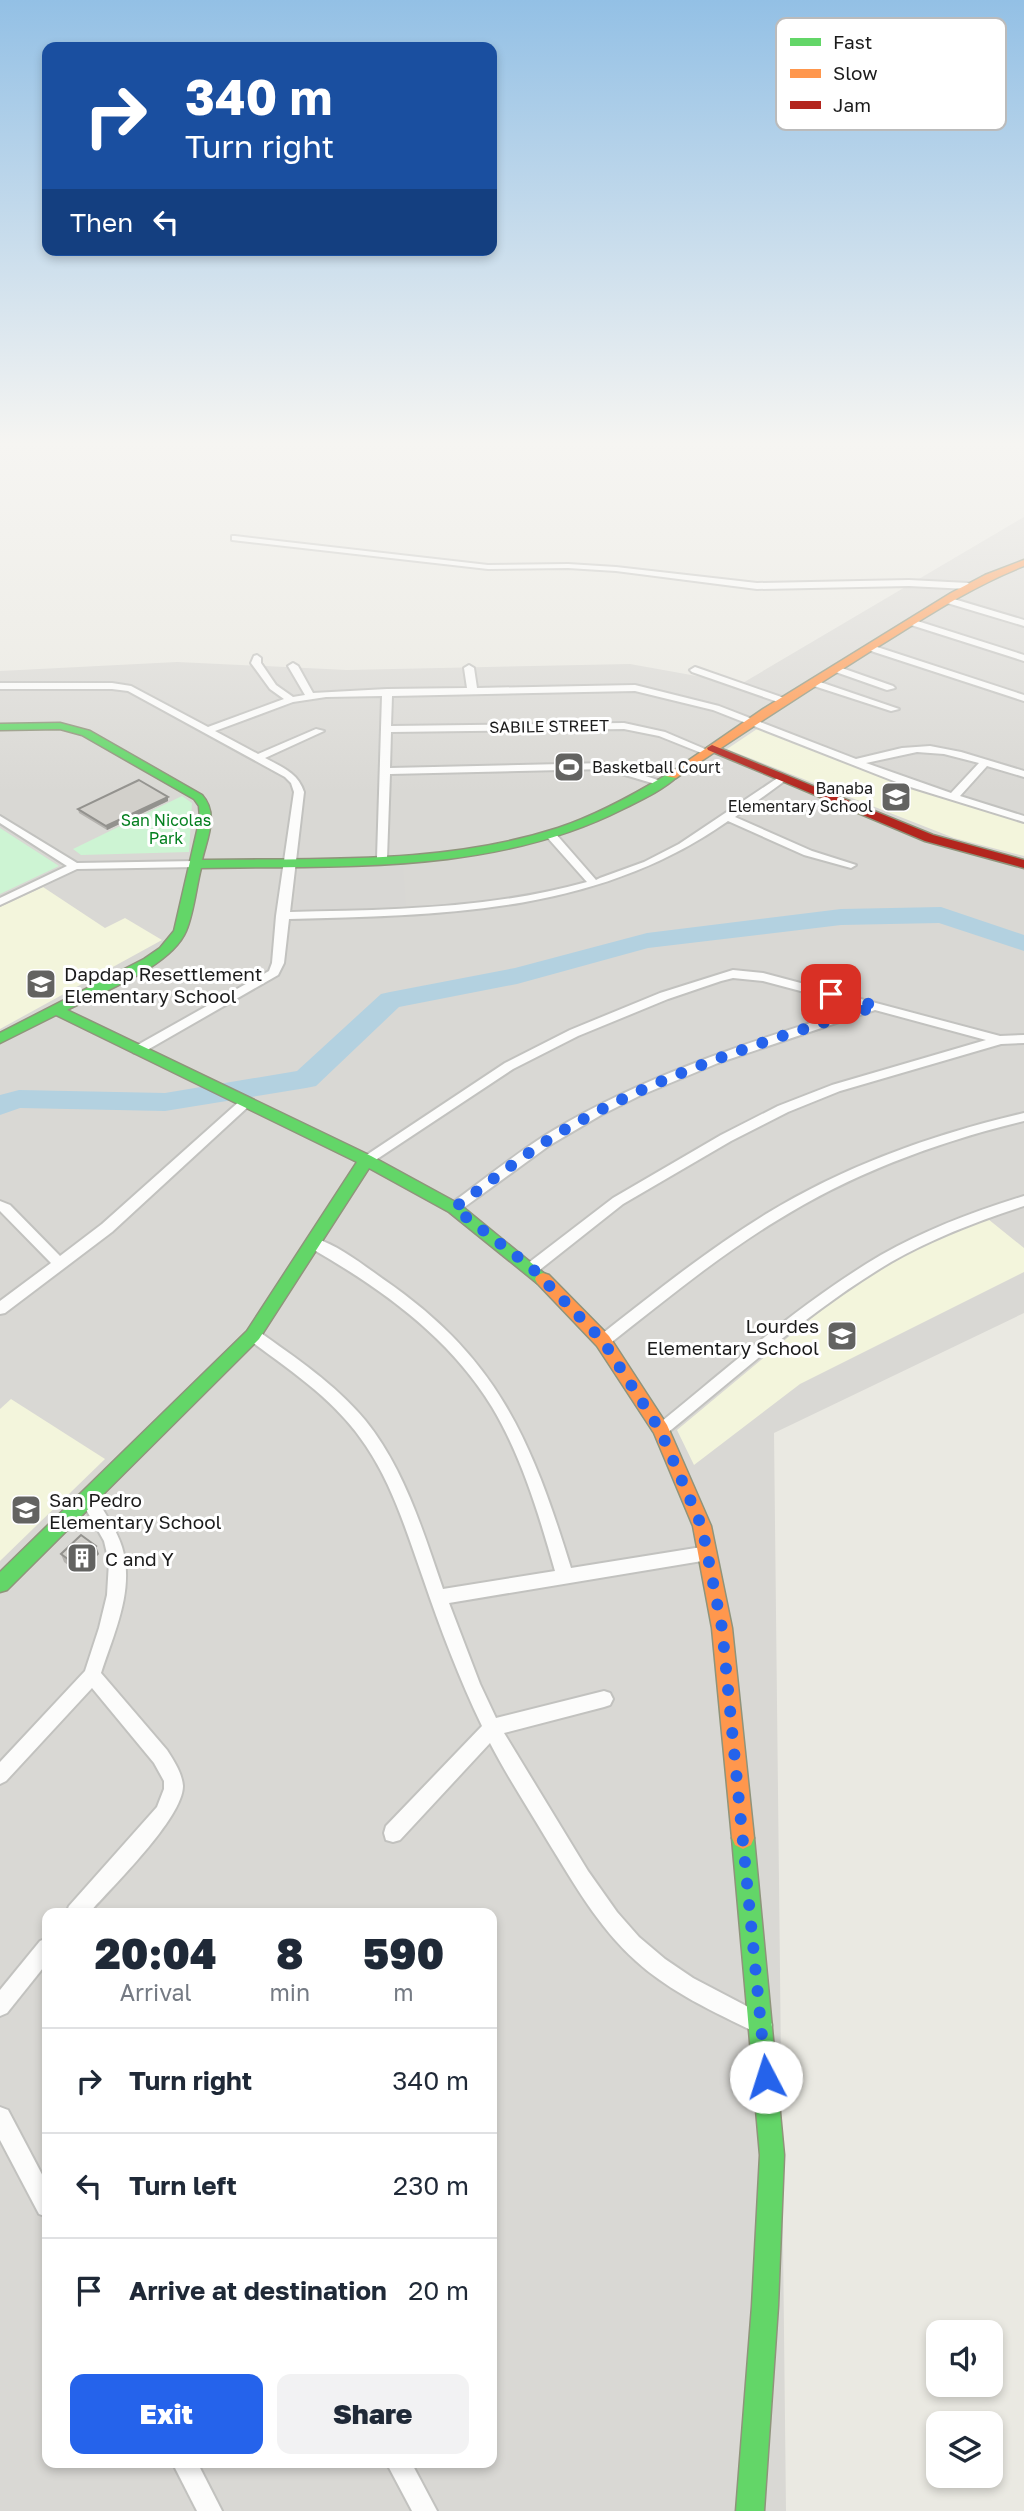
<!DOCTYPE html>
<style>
body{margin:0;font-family:"Golos Text",sans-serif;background:#f2f2f3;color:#1f2937;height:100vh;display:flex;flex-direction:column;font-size:26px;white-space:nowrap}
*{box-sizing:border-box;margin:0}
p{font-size:23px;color:#747a83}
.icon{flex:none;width:38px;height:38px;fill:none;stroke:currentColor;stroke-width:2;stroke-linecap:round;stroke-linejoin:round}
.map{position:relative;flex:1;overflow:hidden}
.panel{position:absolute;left:42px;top:1908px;width:455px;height:560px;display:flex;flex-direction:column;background:#fff;border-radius:14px;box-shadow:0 4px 10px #0003}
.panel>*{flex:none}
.banner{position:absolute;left:42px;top:42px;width:455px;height:214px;border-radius:14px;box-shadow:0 4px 10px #0003;background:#1a4fa0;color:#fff;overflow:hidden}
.tools{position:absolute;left:926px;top:2320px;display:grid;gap:14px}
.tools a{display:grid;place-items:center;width:77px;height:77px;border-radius:14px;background:#fff;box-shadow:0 4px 10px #0003;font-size:35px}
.pin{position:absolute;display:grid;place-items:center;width:60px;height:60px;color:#fff;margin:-30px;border-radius:14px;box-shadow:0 4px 10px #0006}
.me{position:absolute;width:77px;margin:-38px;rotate:355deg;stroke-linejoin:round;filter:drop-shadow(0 0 5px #0008)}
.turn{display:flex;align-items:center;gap:24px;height:147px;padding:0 28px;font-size:32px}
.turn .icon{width:91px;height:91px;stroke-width:2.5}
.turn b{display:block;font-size:49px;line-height:60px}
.then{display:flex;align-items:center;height:66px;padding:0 28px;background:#0003;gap:14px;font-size:26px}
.eta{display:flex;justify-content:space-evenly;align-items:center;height:119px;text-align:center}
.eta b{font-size:42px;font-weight:800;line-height:49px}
.action{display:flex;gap:14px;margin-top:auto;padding:14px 28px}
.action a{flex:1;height:80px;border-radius:14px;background:#2563eb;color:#fff;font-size:28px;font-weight:800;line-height:80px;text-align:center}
.action a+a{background:#f2f2f3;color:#1f2937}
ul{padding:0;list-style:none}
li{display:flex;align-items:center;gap:21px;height:105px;padding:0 28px;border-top:2px solid #e0e1e3}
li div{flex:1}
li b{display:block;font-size:26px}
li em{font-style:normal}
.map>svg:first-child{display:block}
</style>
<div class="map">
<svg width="1024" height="2511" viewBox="0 0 1024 2511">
<rect width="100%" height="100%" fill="#eae9e2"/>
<path fill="#d9d8d4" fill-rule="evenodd" d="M1024,517V1313L774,1433L786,2511H0V671L177,662L347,670L630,664L741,684ZM47,1913H492V2462H47Z"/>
<g fill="#f3f5dc">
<polygon points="760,727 914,788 1024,822 1024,856 954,838 727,749"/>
<polygon points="43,887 105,928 125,918 162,940 0,1029 0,907"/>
<polygon points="988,1219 1024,1248 1024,1272 800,1384 694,1465 677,1430 846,1289 898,1256"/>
<polygon points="11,1399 105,1459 0,1561 0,1409"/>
</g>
<polygon fill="#d8d7d4" points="403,865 406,906 294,912 299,870"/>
<g fill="#cdf4d3">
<polygon points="182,796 192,803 189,852 81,855 73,849"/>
<polygon points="0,828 59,866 0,894"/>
</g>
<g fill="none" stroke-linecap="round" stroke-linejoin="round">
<polygon fill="#b3d1e0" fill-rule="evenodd" points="941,907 1024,935 1024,951 939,923 841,925 648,948 517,984 399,1007 316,1086 306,1088 165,1111 20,1108 0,1115 0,1095 19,1090 165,1093 297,1071 381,994 390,992 515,968 647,933 841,909"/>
<g stroke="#c2c2bf" stroke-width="4">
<g id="street">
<polygon points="235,536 488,565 568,564 616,567 757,583 909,580 968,583 972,586 968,589 909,586 757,589 616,571 568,568 488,569 232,540 232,536"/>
<polygon points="947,597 1024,620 1024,626 944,602 943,600"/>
<polygon points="911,619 1024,655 1024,661 908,624 907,622"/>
<polygon points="868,646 874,646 1024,695 1024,701 868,650"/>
<path d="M257,655L261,658V663L276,685L293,697L305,695L288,666L293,663L298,666L313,693L387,689L467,688L464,668L469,665L474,668L477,688L635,685L719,706L856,759L902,748L930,746L961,752L1024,771V777L987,766L960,796L1024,816V822L904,785L713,710L635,691L392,696L391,726L624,723L665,732L712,752L704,754L659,736L624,729L391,732L390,768L606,763L667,783L662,786L605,769L390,774L387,858L382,861L377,858L382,696L326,697L293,702L215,731L258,754L316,729L324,731L265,758C282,767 298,773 304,792L290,912C389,910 490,909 587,882L547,837L546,835L551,832L555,833L596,880L600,878L644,862L679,844L782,775L787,778L786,780L735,817L812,851L856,865L851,868L804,855L728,821C596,914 444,915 289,919L284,963L278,975L142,1053H134L132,1050L134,1047L269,971L272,963L276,916L294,792L291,783L285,777L128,691L112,689H0V683H112L131,686L208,727L284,699L270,689L251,663L254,656ZM917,752L944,754L979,763L951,793L866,763Z"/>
<polygon points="836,666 893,686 895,688 887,690 833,671 833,667"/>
<polygon points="695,667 787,699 789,701 781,703 692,672 690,670"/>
<polygon points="811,681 817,681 899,709 891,711 811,685"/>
<polygon points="0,816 77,863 197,861 202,864 197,867 77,869 0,905 0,898 67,866 0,823"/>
<path d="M733,970L763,973L1000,1036L1024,1035V1043L1001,1044L840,1091L788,1112L731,1141L623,1204L537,1272L532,1273L525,1268L527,1264L613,1198L721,1135L778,1106L832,1085L986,1040L875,1010L839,1022L718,1063L639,1096L601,1115L550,1145L459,1211H449L447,1208L449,1205C484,1180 517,1152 554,1130C649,1073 756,1040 861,1007L763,981L733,978L721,981L668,999L578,1036L513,1069L371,1163H361L359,1160L505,1063L570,1030L660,993Z"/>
<polygon points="246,1098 250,1099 252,1102 250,1105 112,1232 5,1313 0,1314 0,1301 51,1263 0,1211 0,1201 10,1205 60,1256 102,1224 242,1099"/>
<path d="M1024,1113V1121C937,1142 853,1173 776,1221C717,1257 663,1302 608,1345H598L596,1341L598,1337C653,1294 707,1250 766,1214C846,1165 934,1134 1024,1113Z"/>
<path d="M1024,1196V1206C978,1221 933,1238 891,1262C810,1310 739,1375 666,1434L661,1436L656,1434L653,1430L656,1426C729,1367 800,1303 881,1255C925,1230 975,1211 1024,1196Z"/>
<path d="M314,1238C338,1245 362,1264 383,1279C498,1358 531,1439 571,1568L708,1546L714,1548L716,1553L714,1558L708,1560L449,1603L480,1684L496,1718L604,1691L610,1693L613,1699L610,1705L604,1707L504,1733L588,1871L617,1912L639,1937L665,1959L693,1978L769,2018L772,2025L769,2032L762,2035L755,2032C714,2012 670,1992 636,1961C598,1927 573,1882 547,1840C528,1808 507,1776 490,1743L400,1840L393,1842L386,1840L384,1833L386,1826L482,1726C459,1678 440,1628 423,1578C407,1533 393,1486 366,1446C337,1401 290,1370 248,1339L246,1335L248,1331H258C296,1358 335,1384 365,1420C404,1468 423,1531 443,1589L555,1571C539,1515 522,1457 492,1407C449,1336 379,1287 309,1247L307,1243L309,1239Z"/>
<path d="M88,1492L94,1494C103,1511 116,1528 122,1547C135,1589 114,1633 101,1673L167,1750C174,1761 182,1773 183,1786C183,1818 112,1887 89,1913H66L69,1906L157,1807L164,1789V1781L154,1763L92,1688L6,1781L0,1784V1762L85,1671L99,1628L107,1595L109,1562L104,1541L80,1499L82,1494Z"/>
<polygon points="47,1938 47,1963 7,2013 0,2016 0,1990 40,1941"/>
<polygon points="0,2107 8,2110 47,2184 47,2217 39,2214 0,2140"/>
<polygon points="172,2462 197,2462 222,2511 197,2511"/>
<polygon points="386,2462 411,2462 437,2511 412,2511"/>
</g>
</g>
<g stroke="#8f947b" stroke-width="3">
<g id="fast">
<path d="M60,723L90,731L202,795C219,814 207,838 202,860C321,858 444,865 558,828C597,815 633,795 668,774L678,776C663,790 641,800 623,809C493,875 342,865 201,868C196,887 194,912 186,931C171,967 101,992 67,1010L371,1156L459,1204L551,1279L549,1283H537L449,1212L369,1168L259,1339L7,1590L0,1592V1572L247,1331L357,1162L56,1015L0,1043V1033L144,959L160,948L174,931L200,818L199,806L194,799L82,735L60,729L0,730V724Z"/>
<polygon points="743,1827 751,1831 754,1838 784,2155 778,2306 764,2511 736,2511 752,2306 760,2155 732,1838 735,1831"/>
</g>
</g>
<g stroke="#8f947b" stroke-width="3">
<g id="slow">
<path d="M1024,560V566C970,587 923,619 874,649C807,691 741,734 676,778L666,776L763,709L951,593L985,575Z"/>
<polygon points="543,1273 549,1275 609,1336 667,1425 711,1526 732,1628 754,1838 751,1845 743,1849 735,1845 732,1838 712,1628 693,1526 654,1433 597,1346 537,1283 535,1279 537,1275"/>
</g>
</g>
<g stroke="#8f947b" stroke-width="3">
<polygon id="jam" points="712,745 933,835 1024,860 1024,868 925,841 708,750 707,748"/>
</g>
<use href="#street" fill="#fcfcfb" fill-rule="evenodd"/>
<use href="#fast" fill="#63d668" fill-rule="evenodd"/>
<use href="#slow" fill="#ff974d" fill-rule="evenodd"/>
<use href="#jam" fill="#b3261e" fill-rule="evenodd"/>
</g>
<g fill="#b5b3af">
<polygon points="168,801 107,830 79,813 78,809"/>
<polygon points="61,1554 99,1554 79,1573 64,1562"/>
</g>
<g fill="#93928e">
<polygon points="168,797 168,801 107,830 106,826"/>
<polygon points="96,1546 99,1554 79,1573 76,1565"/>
</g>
<g fill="#d2d0cb" stroke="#93928e" stroke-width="2">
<polygon points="139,780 168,797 106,826 78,809"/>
<polygon points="81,1535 96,1546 76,1565 61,1554"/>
</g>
<linearGradient id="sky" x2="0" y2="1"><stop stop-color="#93c0e5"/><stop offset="0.56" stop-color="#f6f5f2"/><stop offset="1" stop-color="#f6f5f2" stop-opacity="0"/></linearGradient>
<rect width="1024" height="793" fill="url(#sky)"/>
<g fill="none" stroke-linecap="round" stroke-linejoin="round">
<path stroke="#2563eb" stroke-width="12" stroke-dasharray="0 21.6" d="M766,2077L722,1628L702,1527L660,1430L603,1341L532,1268L454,1208C489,1183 523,1155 559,1133C658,1074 767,1040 877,1006L831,994"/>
</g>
<defs>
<g id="stadium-square" transform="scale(1.575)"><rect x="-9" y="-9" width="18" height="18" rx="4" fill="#636361" stroke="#fff"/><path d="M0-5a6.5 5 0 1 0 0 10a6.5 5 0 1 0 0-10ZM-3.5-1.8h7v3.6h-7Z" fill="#fff"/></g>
<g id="school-square" transform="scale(1.575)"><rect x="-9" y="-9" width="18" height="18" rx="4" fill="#636361" stroke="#fff"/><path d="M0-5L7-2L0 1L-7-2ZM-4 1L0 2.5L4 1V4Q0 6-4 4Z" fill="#fff"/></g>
<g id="building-square" transform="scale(1.575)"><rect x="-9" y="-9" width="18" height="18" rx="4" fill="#636361" stroke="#fff"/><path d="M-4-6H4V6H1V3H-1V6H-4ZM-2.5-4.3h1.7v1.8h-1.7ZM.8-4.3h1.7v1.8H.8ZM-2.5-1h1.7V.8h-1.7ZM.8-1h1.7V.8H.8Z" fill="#fff"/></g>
</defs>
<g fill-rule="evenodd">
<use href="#stadium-square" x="569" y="767"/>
<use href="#school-square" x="896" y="797"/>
<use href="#school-square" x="41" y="984"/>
<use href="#school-square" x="842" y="1336"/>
<use href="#school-square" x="26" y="1510"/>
<use href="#building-square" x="82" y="1558"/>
</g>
<g text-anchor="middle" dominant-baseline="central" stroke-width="6" stroke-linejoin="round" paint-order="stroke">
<g font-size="16" fill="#1b1b1b" stroke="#fff">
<text transform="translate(549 726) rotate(-1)">SABILE STREET</text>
</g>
<g font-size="16" fill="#1b1b1b" stroke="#fff" text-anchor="start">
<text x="592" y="767">Basketball Court</text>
<text x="873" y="788" text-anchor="end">Banaba<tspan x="873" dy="18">Elementary School</tspan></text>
</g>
<g font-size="16" fill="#037f1e" stroke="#fff">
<text x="166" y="820">San Nicolas<tspan x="166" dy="18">Park</tspan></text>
</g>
<g font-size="19" fill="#1b1b1b" stroke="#fff" text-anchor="start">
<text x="64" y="973">Dapdap Resettlement<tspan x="64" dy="22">Elementary School</tspan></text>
<text x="819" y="1325" text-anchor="end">Lourdes<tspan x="819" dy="22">Elementary School</tspan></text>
<text x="49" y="1499">San Pedro<tspan x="49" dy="22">Elementary School</tspan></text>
<text x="105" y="1558">C and Y</text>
</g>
</g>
<rect x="776" y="18" width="230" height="112" rx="10" fill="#fff" stroke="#bbb" stroke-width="2"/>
<rect x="790" y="38" width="31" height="8" fill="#63d668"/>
<rect x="790" y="69" width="31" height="9" fill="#ff974d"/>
<rect x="790" y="101" width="31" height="8" fill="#b3261e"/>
<g font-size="19" fill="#1b1b1b">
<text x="833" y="49">Fast</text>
<text x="833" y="80">Slow</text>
<text x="833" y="112">Jam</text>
</g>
</svg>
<div class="tools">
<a><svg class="icon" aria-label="sound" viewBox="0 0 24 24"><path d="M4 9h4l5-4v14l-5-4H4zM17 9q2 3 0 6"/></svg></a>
<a><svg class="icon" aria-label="layers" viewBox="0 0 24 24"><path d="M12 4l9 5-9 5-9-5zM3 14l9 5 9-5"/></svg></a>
</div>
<div class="pin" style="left:831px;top:994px;background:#d93025"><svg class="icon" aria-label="arrive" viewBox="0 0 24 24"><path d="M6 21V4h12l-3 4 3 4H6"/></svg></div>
<svg class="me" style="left:766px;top:2077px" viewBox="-20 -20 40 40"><circle r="19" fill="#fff"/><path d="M0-13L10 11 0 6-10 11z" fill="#2563eb"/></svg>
<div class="banner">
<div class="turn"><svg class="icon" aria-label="right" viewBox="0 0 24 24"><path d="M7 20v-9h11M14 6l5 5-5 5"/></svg><div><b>340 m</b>Turn right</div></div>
<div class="then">Then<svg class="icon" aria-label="left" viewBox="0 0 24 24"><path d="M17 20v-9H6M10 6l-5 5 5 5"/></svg></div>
</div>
<section class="panel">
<div class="eta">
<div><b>20:04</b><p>Arrival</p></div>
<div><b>8</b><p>min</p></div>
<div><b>590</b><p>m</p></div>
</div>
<ul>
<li><svg class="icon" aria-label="right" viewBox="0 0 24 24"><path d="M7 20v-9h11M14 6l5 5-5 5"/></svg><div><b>Turn right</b></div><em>340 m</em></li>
<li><svg class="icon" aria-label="left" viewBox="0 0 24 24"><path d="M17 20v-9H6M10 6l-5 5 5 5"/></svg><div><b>Turn left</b></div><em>230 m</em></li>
<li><svg class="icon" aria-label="arrive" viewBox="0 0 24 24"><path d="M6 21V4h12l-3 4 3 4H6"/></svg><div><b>Arrive at destination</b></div><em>20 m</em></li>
</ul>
<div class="action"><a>Exit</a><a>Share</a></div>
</section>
</div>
